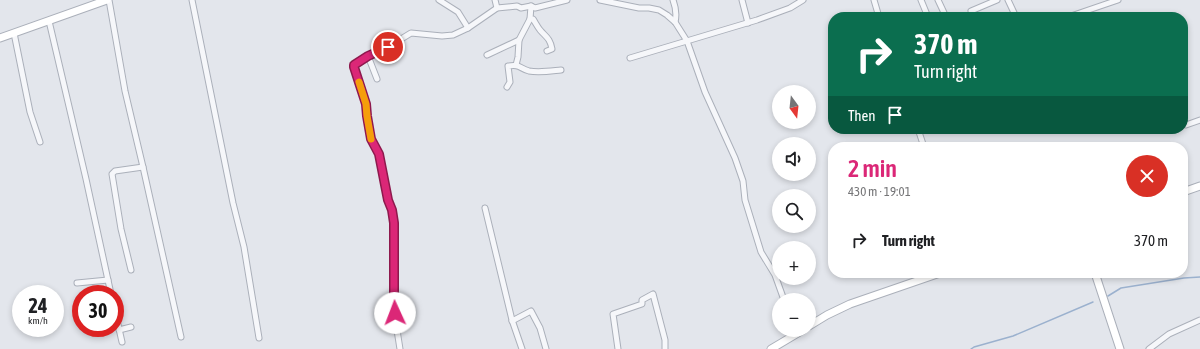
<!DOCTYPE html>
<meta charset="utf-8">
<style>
body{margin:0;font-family:"Asap Condensed",sans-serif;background:#f2f2f2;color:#202124;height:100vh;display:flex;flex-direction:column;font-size:15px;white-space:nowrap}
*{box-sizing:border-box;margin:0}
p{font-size:13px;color:#757577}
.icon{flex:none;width:22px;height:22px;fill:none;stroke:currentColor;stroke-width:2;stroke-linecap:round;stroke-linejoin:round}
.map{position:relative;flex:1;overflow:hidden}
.sheet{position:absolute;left:828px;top:142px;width:360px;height:136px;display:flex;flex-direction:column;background:#fff;border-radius:16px;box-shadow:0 2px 6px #0003}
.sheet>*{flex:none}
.guide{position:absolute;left:828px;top:12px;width:360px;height:122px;border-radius:16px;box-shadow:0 2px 6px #0003;background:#0b6e4f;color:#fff;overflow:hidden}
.needle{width:26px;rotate:165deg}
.fabs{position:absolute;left:772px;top:85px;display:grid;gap:8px}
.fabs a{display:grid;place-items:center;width:44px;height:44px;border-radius:50%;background:#fff;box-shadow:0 2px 6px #0003;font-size:20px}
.speed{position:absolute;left:12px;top:285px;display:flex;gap:8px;font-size:20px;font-weight:700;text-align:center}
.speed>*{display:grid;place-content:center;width:52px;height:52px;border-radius:50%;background:#fff;box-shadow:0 2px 6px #0003;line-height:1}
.speed small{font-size:10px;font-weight:400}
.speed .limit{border:6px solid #d22;background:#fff;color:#111}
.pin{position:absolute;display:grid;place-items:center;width:34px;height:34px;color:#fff;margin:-17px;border:2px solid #fff;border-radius:50%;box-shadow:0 1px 4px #0007}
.me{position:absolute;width:44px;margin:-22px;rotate:358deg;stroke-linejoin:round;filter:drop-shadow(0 0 3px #0008)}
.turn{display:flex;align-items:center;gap:14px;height:84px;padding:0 20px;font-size:18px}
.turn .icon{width:52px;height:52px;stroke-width:2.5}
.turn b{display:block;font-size:28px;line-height:34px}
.then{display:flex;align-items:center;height:38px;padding:0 20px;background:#0003;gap:8px;font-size:15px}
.round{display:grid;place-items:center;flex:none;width:42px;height:42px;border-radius:21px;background:#f2f2f2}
.head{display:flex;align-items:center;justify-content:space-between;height:68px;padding:0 20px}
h1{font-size:24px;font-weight:600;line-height:30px;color:#db2777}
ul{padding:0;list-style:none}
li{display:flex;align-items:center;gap:12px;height:60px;padding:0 20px}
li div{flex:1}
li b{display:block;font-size:15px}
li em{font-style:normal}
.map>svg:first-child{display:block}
</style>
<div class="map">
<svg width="1200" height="349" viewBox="0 0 1200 349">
<rect width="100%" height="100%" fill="#e3e6ec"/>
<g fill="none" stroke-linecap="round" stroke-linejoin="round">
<g stroke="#9bb1ce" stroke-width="1.5">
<polyline points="1108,296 1121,288 1184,278 1200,277"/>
<polyline points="971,349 974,347 1013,336 1093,302"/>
</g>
<g stroke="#abb0ba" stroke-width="7">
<g id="street">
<polyline points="109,0 125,91 143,167 181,337"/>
<polyline points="192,0 233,203 244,247 259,338"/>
<polyline points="439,0 458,12 468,28"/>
<polyline points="495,0 497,8"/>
<polyline points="600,0 639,8 649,8 659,10 667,15 675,22 687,41 705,92 735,158 743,181 745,200 761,252 775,275 784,300"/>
<path d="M673,0C676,8 677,14 675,22"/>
<polyline points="742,0 748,23"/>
<polyline points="874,0 879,17"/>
<polyline points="921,0 928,17"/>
<polyline points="938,0 946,17"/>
<polyline points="1008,0 1016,17"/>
<polyline points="971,11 997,0"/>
<polyline points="1068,17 1118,0"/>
<path d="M530,19H533C535,22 537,26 540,30C546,37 550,38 552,49L547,51"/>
<polyline points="49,21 86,179 111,294"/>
<polyline points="14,33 30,112 40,142"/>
<polyline points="487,55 519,40"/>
<polyline points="368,56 377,79"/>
<polyline points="630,58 757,20 790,8 803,0"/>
<polyline points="516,65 518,57 519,40 530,19 531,6"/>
<path d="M507,87L510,82L508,66C520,64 519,68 529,71C539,73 551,71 561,70"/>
<polyline points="1183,118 1186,125 1200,120"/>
<polyline points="918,129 924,147"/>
<polyline points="485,208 512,320 522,349"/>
<polyline points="131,270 121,229 112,174 115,171 143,167"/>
<polyline points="77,283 108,280"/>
<polyline points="115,311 122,342"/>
<polyline points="512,321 531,311 540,328 546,349"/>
<polyline points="119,330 131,327"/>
<polyline points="400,349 393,305 394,278 393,223 392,210 388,200 379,153 371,139 367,116 366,104 354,65 368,56 388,47 411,33 442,36 453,35 468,28 497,8 517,6 521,8 531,6 535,8 567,0"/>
<polyline points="618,349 613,314 642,304 642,300 653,294 665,340 665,349"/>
<polyline points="1149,349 1169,334 1200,320"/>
</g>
</g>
<g stroke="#abb0ba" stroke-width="9">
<g id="secondary">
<polyline points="0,38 107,0"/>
<polyline points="1183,192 1200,186"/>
<polyline points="1095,273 1120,349"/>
<polyline points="809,326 827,315 850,304 940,273"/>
<polyline points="771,349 803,330"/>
</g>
</g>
<use href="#street" stroke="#f6f7fa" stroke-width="5"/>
<use href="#secondary" stroke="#fff" stroke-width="7"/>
</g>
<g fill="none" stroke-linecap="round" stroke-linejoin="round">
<g stroke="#8e194d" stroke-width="10">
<polyline id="route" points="388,47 368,56 354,65 354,67 366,104 367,116 371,139 379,154 388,200 392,210 394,223 394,304 395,313"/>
</g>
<use href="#route" stroke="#db2777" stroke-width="7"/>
<polyline stroke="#f59e0b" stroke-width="7" points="359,82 366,104 367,116 371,139"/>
</g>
</svg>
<div class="fabs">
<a><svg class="needle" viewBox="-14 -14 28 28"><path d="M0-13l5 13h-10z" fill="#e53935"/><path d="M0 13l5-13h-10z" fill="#757577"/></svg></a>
<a><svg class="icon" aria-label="sound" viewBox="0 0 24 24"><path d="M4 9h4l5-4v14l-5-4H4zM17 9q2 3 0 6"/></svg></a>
<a><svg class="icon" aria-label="search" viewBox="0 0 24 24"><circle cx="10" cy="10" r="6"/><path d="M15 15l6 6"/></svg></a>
<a>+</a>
<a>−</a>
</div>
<div class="speed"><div>24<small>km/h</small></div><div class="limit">30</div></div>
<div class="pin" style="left:388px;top:47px;background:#d93025"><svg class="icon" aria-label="arrive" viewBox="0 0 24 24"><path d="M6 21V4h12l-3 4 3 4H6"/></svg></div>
<svg class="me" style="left:395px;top:313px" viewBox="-20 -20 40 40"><circle r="19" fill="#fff"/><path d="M0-13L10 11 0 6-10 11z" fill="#db2777"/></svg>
<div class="guide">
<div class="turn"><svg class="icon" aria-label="right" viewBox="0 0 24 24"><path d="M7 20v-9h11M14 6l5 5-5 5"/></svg><div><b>370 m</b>Turn right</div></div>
<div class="then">Then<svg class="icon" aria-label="arrive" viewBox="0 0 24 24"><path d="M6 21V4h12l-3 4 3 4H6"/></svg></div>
</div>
<section class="sheet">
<div class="head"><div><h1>2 min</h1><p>430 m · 19:01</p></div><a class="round" style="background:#d93025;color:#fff"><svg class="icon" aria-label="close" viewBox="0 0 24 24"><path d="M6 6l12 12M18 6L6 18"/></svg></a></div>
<ul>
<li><svg class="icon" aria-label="right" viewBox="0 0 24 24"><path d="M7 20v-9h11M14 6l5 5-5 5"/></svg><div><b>Turn right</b></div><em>370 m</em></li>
</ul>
</section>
</div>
